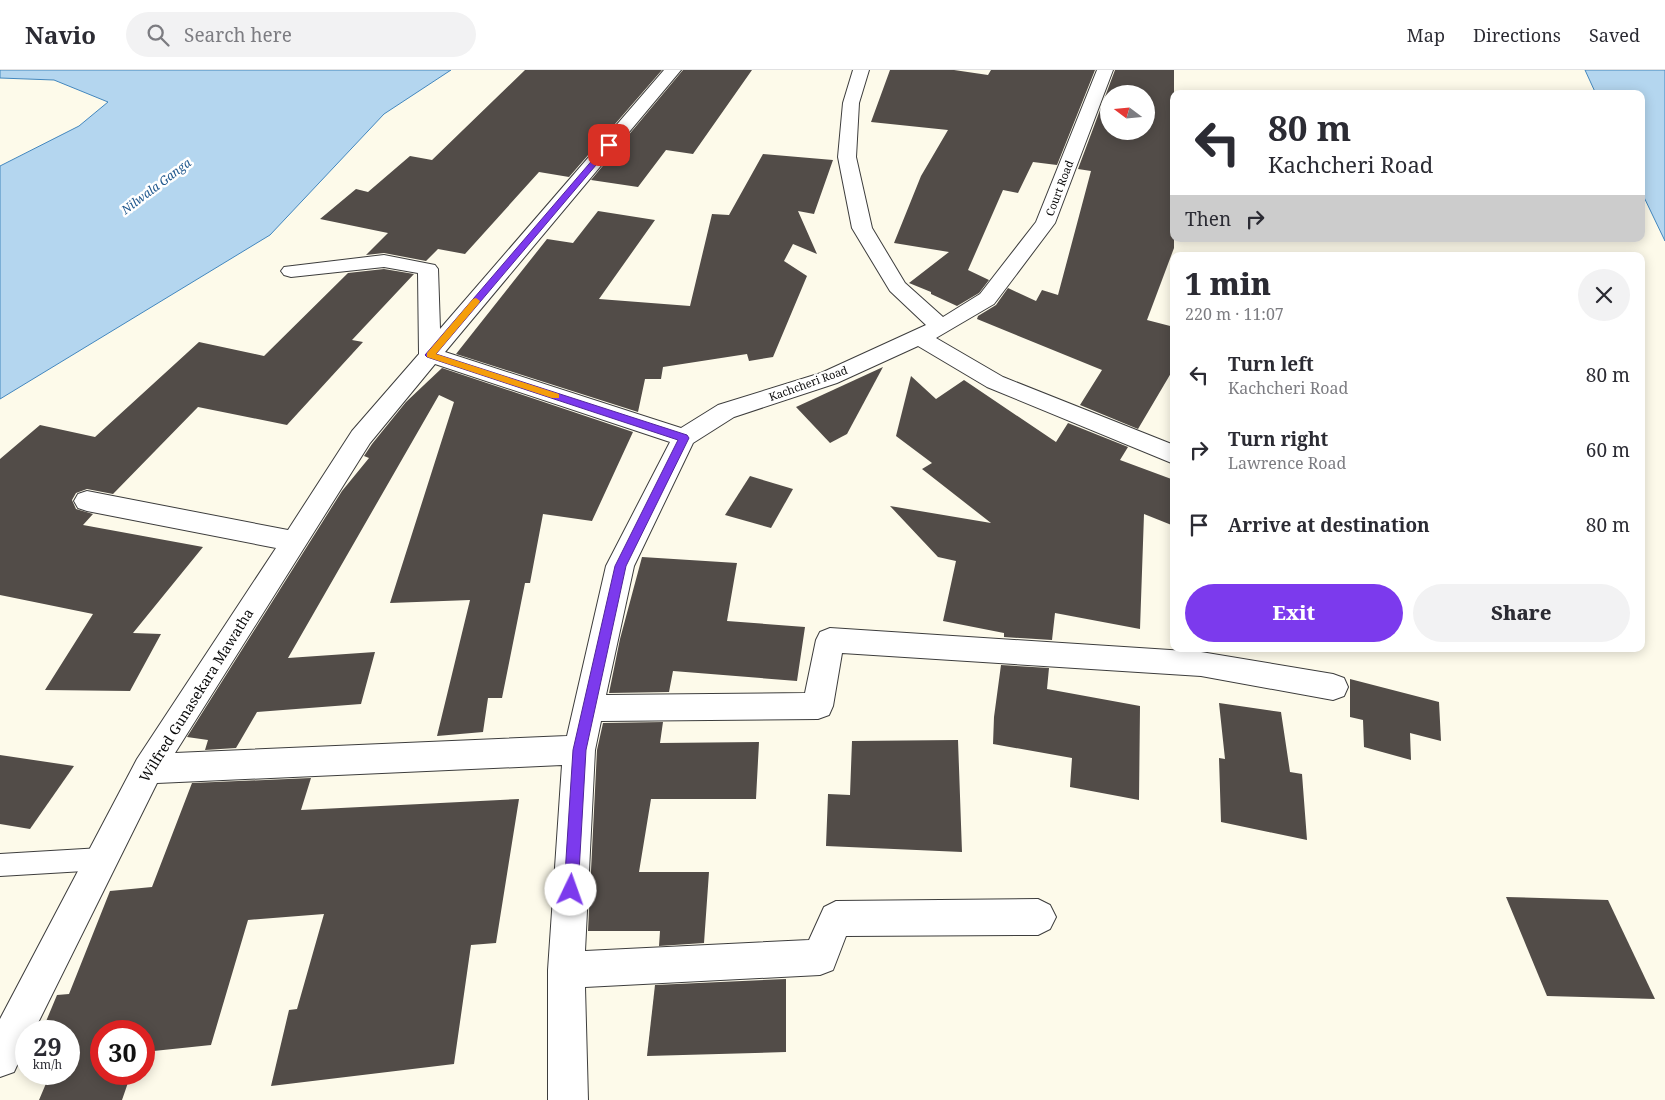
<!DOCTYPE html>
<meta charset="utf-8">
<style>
body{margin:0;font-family:"Noto Serif",serif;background:#f2f2f3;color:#2b2b33;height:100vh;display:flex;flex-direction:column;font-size:19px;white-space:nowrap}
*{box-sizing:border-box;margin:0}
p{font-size:16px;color:#7c7c81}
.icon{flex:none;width:28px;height:28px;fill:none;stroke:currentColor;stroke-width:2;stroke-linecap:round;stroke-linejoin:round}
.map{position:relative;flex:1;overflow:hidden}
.side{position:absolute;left:1170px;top:182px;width:475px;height:400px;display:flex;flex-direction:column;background:#fff;border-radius:10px;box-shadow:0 2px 12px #0003}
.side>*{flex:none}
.banner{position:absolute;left:1170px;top:20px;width:475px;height:152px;border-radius:10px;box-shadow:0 2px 12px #0003;background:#fff;color:#2b2b33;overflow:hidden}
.needle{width:32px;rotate:286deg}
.buttons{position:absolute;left:1100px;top:15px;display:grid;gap:10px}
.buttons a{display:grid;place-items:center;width:55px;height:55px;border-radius:50%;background:#fff;box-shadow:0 2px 12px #0003;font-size:25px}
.speed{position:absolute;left:15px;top:950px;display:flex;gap:10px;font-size:25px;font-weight:700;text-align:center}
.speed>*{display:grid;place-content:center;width:65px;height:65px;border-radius:50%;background:#fff;box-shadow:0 2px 12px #0003;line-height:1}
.speed small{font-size:12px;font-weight:400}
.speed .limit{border:8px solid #d22;background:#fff;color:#111}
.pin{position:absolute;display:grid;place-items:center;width:42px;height:42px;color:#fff;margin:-21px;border-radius:10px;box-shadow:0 2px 8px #0006}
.me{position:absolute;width:55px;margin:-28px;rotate:3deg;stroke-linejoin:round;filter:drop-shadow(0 0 4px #0008)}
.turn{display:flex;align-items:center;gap:18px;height:105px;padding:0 15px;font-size:22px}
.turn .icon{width:65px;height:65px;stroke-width:2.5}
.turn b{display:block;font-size:35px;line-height:42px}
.then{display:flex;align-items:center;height:48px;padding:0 15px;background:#0003;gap:10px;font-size:19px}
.round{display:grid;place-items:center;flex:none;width:52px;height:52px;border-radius:26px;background:#f2f2f3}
.overview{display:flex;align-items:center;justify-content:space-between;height:85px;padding:0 15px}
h1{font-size:30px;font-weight:800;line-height:38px}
.cta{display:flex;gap:10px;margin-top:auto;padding:10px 15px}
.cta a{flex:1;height:58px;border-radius:30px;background:#7c3aed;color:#fff;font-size:20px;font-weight:800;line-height:58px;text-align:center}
.cta a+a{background:#f2f2f3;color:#2b2b33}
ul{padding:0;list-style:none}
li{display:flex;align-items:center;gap:15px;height:75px;padding:0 15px}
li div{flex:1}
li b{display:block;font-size:19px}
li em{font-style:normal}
header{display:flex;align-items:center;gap:30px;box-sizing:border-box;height:70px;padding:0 25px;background:#fff;border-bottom:1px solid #e1e1e2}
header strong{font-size:24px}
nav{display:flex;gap:28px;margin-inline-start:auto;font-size:18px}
.search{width:350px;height:45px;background:#f2f2f3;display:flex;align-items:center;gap:12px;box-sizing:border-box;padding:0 18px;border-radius:28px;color:#7c7c81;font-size:19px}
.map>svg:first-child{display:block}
</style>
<header>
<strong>Navio</strong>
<div class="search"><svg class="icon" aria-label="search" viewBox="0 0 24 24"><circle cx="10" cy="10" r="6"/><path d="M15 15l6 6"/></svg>Search here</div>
<nav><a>Map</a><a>Directions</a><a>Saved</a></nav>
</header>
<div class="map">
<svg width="1665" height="1030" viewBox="0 0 1665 1030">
<rect width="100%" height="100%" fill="#fdfaea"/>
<g fill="#b4d6ef" stroke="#4387be">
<polygon points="0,0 451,0 384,44 270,165 0,329 0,96 79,56 108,32 54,10 0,8"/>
<polygon points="1585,0 1665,0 1665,171 1641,121 1641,24 1596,24"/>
</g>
<g fill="#524c48" fill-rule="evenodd">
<polygon points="525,0 662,0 569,107 539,102 465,184 438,179 426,191 384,183 366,185 388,163 320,149 356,119 368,122 410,86 432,90"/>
<polygon points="683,0 752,0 693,84 666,80 638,117 591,110"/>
<polygon points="890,0 954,0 988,5 991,0 1095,0 1057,95 1033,92 1018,123 1003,120 968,200 989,210 979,223 957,236 931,224 931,222 909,213 949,182 894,173 921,106 948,60 871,52"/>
<path d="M1115,0H1174V178L1147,250L1174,257V298L1138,359L1080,335L1102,300L977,249L978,246L996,235L1008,218L1036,231L1042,220L1058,225L1091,101L1078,99ZM1109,24H1146V61H1109Z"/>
<polygon points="763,84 833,90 814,144 798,141 817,184 793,174 784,191 807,206 773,287 749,291 747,284 663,297 661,309 645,309 638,342 456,284 547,169 573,173 598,141 655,150 599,229 690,236 712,144 729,145"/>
<polygon points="384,199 414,204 352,270 363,272 287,355 198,337 113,424 87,419 76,423 72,430 76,439 93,444 83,455 203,477 133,563 161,564 130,621 45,620 93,544 0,525 0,389 40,355 95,367 199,272 264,286 348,203"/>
<polygon points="883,297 847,364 830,373 796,337"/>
<polygon points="442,298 633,362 592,451 543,444 530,513 525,513 502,628 488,628 483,662 437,666 470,530 390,533 454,332 439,325 288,588 375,582 361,634 257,642 236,678 205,680 208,670 187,667 342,421 369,388 364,386 372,374 406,332"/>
<polygon points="911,306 936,329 964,310 1056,372 1068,353 1128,377 1120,390 1174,410 1174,456 1144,444 1140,559 1055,543 1052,570 1004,567 1004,563 943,551 956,491 938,487 890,436 991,453 922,399 932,393 896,366"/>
<polygon points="750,406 793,419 771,458 725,445"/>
<polygon points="642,487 737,493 727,551 805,557 797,611 673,601 669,622 609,623 620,569"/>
<polygon points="1001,595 1049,598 1047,619 1140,636 1139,730 1070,717 1072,688 993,674 994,647"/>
<polygon points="1350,609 1439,632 1441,671 1410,663 1411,690 1364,677 1363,650 1350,647"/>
<polygon points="1219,633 1281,642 1290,702 1302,704 1307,770 1221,752 1219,688 1225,689"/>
<polygon points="663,652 660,673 759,672 756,729 651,729 639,802 709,802 704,873 659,876 660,861 588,861 597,680 603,653"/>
<polygon points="958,670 962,782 826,776 828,724 850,725 852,671"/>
<polygon points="0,685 74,696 30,759 0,754"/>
<polygon points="311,708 301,740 519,729 496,873 471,875 454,994 271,1016 289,940 297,939 324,844 248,850 211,975 144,982 144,961 101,961 101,1004 131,1004 122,1030 39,1030 50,1004 69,1004 69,961 42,961 57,925 69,924 110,821 152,817 192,713"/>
<polygon points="1506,827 1608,830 1655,929 1547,926"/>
<polygon points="786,909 786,982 647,986 655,915"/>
</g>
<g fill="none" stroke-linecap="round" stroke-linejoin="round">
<g stroke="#3d3d3d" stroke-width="2">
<polygon id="lane" points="101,778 109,781 112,789 109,797 101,800 0,806 0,784"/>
</g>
<g stroke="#3d3d3d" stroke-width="2">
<path id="street" d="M664,0H681L445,282L681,358L718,335L821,303L926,255L890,221L852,158L838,87L843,33L853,0H869L859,33L856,87L872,158L905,213L943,247L980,224L1036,152L1097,0H1113L1055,153L994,234L936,268L1003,307L1174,375V394L987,317L918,276L837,313L734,347L693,373L634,496L606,625L805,623L816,570L820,562L830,558L1201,582L1333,604L1344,608L1348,617L1344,626L1333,630L1201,606L842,583L833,636L829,645L818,649L601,651L595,680L585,881L809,870L824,837L836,831L1038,829L1050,835L1056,847L1050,859L1038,865L846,866L833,900L820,905L585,917L588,1030H548V900L562,695L157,713L34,961H26V976L14,1002L0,1007V949L137,689L276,478L87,441L78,438L74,431L78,424L87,421L288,460L352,361L419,284L418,203L384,197L291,207L284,205L281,201L284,197L384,185L435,195L438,199L440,259ZM435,294L670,372L606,496L567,666L175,683L370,373Z"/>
</g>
<use href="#lane" fill="#fff" fill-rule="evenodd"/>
<use href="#street" fill="#fff" fill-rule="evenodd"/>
</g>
<polygon fill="#7c3aed" stroke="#51269a" points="607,73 613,75 436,284 687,365 689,368 626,496 586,680 578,820 576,825 571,827 566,825 564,820 573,680 615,496 678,370 427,287 425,285"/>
<polygon fill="#f59e0b" points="476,228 480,231 479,233 436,284 559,324 559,328 552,328 427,287 427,283 473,229"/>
<g text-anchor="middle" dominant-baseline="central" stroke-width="5" stroke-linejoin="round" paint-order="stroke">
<g font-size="11" fill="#0a0a0a" stroke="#fff">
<text transform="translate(1059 118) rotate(-69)">Court Road</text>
<text transform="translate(808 313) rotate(-20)">Kachcheri Road</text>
</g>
<g font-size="12" font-style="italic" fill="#22598e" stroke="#fff">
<text transform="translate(156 116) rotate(-37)">Nilwala Ganga</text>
</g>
<g font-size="14" fill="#0a0a0a" stroke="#fff">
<text transform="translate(196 625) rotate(-58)">Wilfred Gunasekara Mawatha</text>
</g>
</g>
</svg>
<div class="buttons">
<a><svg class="needle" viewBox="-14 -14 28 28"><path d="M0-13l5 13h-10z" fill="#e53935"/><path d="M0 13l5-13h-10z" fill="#7c7c81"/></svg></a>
</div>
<div class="speed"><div>29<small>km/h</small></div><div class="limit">30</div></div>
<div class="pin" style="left:609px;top:75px;background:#d93025"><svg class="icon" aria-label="arrive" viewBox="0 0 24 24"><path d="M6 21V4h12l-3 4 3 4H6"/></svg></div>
<svg class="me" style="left:571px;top:820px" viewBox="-20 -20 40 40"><circle r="19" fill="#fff"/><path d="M0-13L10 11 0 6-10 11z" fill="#7c3aed"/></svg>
<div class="banner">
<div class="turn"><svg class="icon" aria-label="left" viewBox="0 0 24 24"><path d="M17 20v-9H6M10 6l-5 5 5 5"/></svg><div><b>80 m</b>Kachcheri Road</div></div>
<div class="then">Then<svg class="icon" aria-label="right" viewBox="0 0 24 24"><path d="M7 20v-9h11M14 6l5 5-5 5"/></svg></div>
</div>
<section class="side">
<div class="overview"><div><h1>1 min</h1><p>220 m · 11:07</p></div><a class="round"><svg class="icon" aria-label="close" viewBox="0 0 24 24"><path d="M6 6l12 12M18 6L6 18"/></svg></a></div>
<ul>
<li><svg class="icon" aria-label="left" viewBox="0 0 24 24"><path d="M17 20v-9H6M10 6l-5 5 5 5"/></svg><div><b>Turn left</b><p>Kachcheri Road</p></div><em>80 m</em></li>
<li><svg class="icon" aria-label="right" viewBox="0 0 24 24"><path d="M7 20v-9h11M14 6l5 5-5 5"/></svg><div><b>Turn right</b><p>Lawrence Road</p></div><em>60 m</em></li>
<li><svg class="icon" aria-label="arrive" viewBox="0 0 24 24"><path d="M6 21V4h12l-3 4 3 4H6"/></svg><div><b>Arrive at destination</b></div><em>80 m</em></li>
</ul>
<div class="cta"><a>Exit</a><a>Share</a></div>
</section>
</div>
